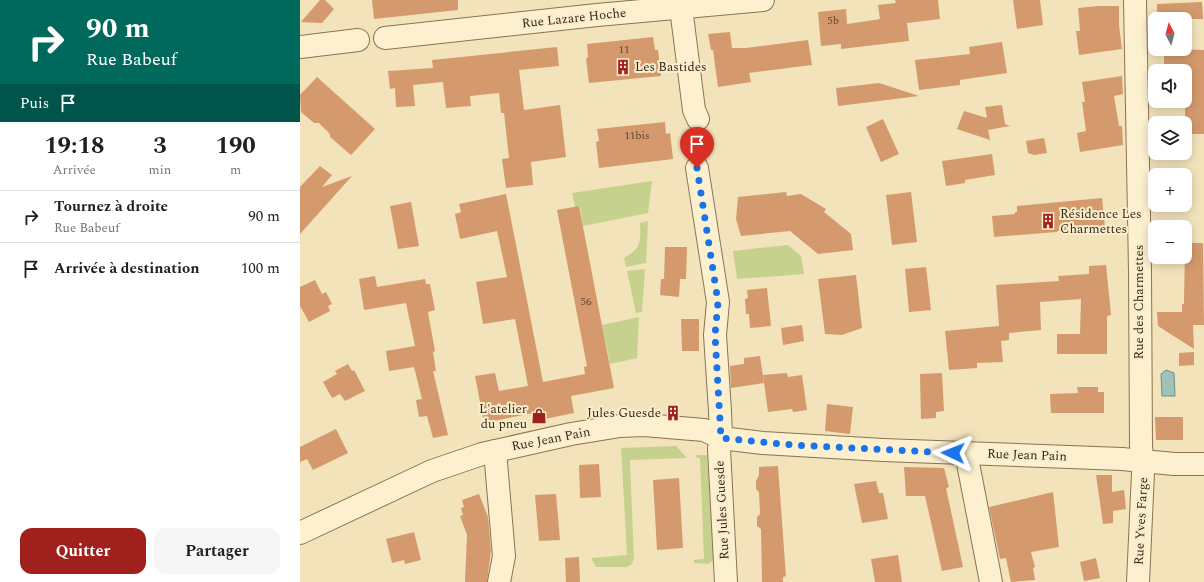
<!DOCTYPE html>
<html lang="fr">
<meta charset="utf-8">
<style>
body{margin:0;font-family:Spectral,serif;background:#f6f6f6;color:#202124;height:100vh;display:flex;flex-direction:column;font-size:15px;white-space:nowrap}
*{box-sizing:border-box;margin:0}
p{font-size:13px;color:#757577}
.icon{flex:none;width:22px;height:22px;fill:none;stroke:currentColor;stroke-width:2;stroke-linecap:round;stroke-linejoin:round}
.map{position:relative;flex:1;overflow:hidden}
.details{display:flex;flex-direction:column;background:#fff;width:300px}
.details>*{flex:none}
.guide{background:#00695c;color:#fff;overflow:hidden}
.needle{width:26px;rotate:354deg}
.tools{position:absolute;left:848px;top:12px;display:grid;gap:8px}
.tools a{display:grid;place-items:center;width:44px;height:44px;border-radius:8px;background:#fff;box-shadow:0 2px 10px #0003;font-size:20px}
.pin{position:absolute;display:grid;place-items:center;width:34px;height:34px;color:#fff;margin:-41px -17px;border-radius:50% 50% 50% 0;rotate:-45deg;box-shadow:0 0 4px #0007}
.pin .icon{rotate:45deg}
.me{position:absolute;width:44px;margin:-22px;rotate:272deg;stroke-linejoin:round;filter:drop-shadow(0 0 3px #0008)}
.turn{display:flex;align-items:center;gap:14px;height:84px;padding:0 20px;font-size:18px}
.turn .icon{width:52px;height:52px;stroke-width:2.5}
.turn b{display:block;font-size:28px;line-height:34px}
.then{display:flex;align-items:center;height:38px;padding:0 20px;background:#0003;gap:8px;font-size:15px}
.eta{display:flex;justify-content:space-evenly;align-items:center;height:68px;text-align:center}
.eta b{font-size:24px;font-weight:700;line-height:28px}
.primary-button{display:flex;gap:8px;margin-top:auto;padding:8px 20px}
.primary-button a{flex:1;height:46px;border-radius:12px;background:#9f201d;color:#fff;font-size:16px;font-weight:700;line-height:46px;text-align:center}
.primary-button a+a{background:#f6f6f6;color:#202124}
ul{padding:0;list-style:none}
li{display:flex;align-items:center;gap:12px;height:52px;padding:0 20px;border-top:1px solid #e0e0e0}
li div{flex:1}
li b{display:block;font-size:15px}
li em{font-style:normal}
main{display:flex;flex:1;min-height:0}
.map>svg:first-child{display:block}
</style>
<main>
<section class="details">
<div class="guide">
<div class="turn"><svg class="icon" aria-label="right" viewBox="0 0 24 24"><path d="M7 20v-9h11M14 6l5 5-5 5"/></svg><div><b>90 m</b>Rue Babeuf</div></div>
<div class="then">Puis<svg class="icon" aria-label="arrive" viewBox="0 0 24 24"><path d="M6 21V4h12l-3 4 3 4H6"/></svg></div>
</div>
<div class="eta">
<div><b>19:18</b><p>Arrivée</p></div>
<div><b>3</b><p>min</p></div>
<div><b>190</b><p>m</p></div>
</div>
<ul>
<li><svg class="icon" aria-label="right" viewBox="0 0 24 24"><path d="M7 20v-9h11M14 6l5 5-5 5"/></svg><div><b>Tournez à droite</b><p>Rue Babeuf</p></div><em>90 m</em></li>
<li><svg class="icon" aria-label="arrive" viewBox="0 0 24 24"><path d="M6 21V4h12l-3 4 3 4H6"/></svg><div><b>Arrivée à destination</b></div><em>100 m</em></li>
</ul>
<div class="primary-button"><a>Quitter</a><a>Partager</a></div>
</section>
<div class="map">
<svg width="904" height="582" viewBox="0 0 904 582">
<rect width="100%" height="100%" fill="#f2e3bb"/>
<g fill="#c7d18e">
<polygon points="352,181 348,213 283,226 280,207 275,207 272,193"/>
<path d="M348,221L346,263L326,267L324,258C328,255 333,253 335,250C342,243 340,231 340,223Z"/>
<polygon points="488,245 501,256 504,274 437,279 433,251"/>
<polygon points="345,269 342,312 336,313 327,271"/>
<polygon points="339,317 337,358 310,364 302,325"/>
<polygon points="376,446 387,458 330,460 334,558 332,564 327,567 296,567 291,558 327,555 321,448"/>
<polygon points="397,455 407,455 414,560 408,564 394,563 394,560 404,559 400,458 396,458"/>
</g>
<polygon fill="#a0c2b9" stroke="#669087" points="866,370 874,373 875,396 862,396 861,374"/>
<g fill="#d49a6d">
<polygon points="20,0 25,0 34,9 22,23 1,22"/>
<polygon points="72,0 158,0 158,10 74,19"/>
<polygon points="595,0 638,0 640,19 607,23 609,41 541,49 541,44 521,46 518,12 546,9 547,24 561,22 580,19 578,5 596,3"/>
<polygon points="713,0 740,0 743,25 717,29"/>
<polygon points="902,2 903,19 857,19 857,4"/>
<polygon points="798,6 819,6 819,25 822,49 779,55 776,31 780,31 778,8"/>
<polygon points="430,32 432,48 446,48 508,40 512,65 449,73 451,82 418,87 413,50 411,50 408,34"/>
<polygon points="353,37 355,50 358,50 361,76 289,83 286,58 288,58 287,44"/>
<polygon points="702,42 707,73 660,80 660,85 619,90 615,60 670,54 669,47"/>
<polygon points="257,47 259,66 219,70 224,110 260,105 266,157 231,162 233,185 206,188 202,159 209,158 204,113 201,113 199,93 170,96 171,106 146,108 143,82 113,85 115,106 96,107 95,88 90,89 88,71 133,68 132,60"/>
<polygon points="875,49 904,50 904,134 885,134 885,71 864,71 864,52 876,52"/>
<polygon points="822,76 823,94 814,96 819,126 822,126 823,145 780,152 777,133 786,131 782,102 785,102 782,82"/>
<polygon points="17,77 75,129 51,155 30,137 30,134 19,123 14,123 1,112 0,95"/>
<polygon points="579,83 619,96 538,106 536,88"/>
<polygon points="702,105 705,124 710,126 688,130 690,140 657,129 664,111 687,118 685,107"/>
<polygon points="583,119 599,154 581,162 566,127"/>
<polygon points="365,122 366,134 370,133 373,159 299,168 296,142 299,141 297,129"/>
<polygon points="744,138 747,153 734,155 728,153 726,141"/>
<polygon points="692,154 695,175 665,180 665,183 646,186 642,161"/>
<polygon points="20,166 32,175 22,187 52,176 0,234 0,187"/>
<polygon points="486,192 487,196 501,194 526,209 524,212 551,234 553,250 518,254 490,231 441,236 436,219 438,197"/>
<polygon points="611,192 617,242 592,245 586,195"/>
<polygon points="206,194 243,382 285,374 284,367 287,366 257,210 279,206 314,388 271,396 274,413 235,421 233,413 184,423 175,376 195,373 199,391 228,386 215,319 183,324 176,282 207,277 197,231 160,239 155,214 161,212 159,204"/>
<polygon points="802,198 805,228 789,230 788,228 757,231 757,232 694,237 692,216 715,214 715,212 717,212 717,206"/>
<polygon points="111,202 119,246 98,249 90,206"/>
<polygon points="885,243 903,243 904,325 893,325 894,349 858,326 857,312 882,312 882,304 884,304"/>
<polygon points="365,247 387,247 386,279 380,279 379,297 360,295 361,279 364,279"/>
<polygon points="806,265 811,315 807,316 807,354 757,354 757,334 780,334 781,299 740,302 741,330 709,333 709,340 701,341 703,362 677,363 677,368 649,370 645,331 699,326 696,285 759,281 758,276 789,274 789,266"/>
<polygon points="626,267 631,310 609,312 605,269"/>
<polygon points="556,275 562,328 542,335 525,334 518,279"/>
<polygon points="75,276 77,287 125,279 126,284 130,284 135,310 128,312 135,351 133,352 136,371 133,371 148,435 133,438 127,416 119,417 116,400 122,399 114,367 89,371 86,351 115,346 106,303 64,310 59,279"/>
<polygon points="15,280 22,294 26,292 32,304 28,306 30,311 9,322 0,306 0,287"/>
<polygon points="467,288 471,326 450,328 449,314 446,314 445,299 448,298 447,290"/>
<polygon points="381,319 399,319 399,351 382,351"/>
<polygon points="502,325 504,341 483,345 481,328"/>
<polygon points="894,352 894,365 879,366 879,353"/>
<polygon points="460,356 464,383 431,388 430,366 444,364 444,358"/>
<polygon points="48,364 52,371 54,370 65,391 45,401 40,394 32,398 23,382 37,374 35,371"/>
<polygon points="487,373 488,377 502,375 507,410 493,412 492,409 468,412 463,375"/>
<polygon points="642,373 644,411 636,412 636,418 621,419 620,374"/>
<polygon points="777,387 798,387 798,392 804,392 804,413 751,413 750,394 778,393"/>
<polygon points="527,404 553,407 550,434 525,431"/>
<polygon points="855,417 883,417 883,440 856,440"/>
<polygon points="36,429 48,453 13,470 7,459 0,462 0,447"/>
<polygon points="299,464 301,497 280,498 279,465"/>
<polygon points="478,466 486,576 483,577 483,582 462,582 461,529 457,526 457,517 460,514 459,492 456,489 456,481 459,475 459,467"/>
<polygon points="604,467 644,468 649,487 646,488 663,567 642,571 625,496 606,496"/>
<polygon points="796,475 812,475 812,492 824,490 826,509 813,511 813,523 803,524"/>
<polygon points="379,478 383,548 357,550 353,480"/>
<polygon points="576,481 579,493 583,493 588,519 562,523 554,484"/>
<polygon points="753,492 759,547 731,552 735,567 733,568 735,580 711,582 706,558 700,559 689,507"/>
<polygon points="179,494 188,517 191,550 187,582 165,582 167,535 160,516 163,515 161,508 164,507 162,500"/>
<polygon points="256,494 260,540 239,541 235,495"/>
<polygon points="114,532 121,560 105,564 104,560 92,563 86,539"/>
<polygon points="598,555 602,582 575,582 571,559"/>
<polygon points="279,557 280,582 266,582 265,558"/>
<polygon points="796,558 800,578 784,581 780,562"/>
</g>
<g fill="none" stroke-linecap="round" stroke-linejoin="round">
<g stroke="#8b7253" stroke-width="24">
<g id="minor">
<polyline points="380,0 394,110 398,119"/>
<polyline points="835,0 840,271 841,446 843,473 838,582"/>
<polyline points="85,38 297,15 463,0"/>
<polyline points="0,47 58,40"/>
<polyline points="397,168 418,302 415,335 420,411 421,438 419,449 426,582"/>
<polyline points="195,451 204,556 199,582"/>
<polyline points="666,453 691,582"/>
<polyline points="0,533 132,471 182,454 271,434 320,426 344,425 404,430 421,438 463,443 583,450 822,459 874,464 904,464"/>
</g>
</g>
<use href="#minor" stroke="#fcf0cf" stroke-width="22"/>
</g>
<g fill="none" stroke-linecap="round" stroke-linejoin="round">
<polyline stroke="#1a73e8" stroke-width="7" stroke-dasharray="0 12.6" points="397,168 418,302 415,335 421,438 493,445 653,453"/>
</g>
<defs>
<g id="building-bare" transform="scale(1.2)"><path d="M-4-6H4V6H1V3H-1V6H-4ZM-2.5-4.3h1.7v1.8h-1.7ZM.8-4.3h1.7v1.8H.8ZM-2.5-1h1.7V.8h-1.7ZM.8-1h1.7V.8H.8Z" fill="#9f201d" stroke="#f9edcb" stroke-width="2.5" paint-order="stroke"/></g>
<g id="shop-bare" transform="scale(1.2)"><path d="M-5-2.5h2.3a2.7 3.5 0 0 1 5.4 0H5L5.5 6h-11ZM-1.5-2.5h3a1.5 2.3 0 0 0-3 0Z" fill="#9f201d" stroke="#f9edcb" stroke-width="2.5" paint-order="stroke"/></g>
</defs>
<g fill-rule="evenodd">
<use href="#building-bare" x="323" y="67"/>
<use href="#building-bare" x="748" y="221"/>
<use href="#building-bare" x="373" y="413"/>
<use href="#shop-bare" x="239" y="416"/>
</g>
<g text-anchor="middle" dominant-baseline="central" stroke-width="4" stroke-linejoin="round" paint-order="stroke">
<g font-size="11" fill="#5f452f">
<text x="533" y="20">5b</text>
<text x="324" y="49">11</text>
<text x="337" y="135">11bis</text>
<text x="286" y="301">56</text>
</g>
<g font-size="13" fill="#38291a" stroke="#f9edcb">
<text transform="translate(274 18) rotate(-6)">Rue Lazare Hoche</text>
<text transform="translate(839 302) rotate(-90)">Rue des Charmettes</text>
<text transform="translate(251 439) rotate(-11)">Rue Jean Pain</text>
<text transform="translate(727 455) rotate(2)">Rue Jean Pain</text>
<text transform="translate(422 510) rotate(-93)">Rue Jules Guesde</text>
<text transform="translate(841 521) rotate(-87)">Rue Yves Farge</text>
</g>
<g font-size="13" fill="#38291a" stroke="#f9edcb" text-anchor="start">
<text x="335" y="67">Les Bastides</text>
<text x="760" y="214">Résidence Les<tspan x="760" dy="15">Charmettes</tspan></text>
<text x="227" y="409" text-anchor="end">L'atelier<tspan x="227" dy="15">du pneu</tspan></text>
<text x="361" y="413" text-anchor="end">Jules Guesde</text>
</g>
</g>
</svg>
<div class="tools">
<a><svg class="needle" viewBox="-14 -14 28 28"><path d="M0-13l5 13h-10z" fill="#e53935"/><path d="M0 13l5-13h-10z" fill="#757577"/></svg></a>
<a><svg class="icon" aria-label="sound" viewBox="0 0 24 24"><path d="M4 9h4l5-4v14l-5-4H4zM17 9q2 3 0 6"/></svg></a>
<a><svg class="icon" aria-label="layers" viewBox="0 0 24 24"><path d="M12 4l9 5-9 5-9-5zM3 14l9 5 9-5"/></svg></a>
<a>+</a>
<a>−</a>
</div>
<div class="pin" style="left:397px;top:168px;background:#d93025"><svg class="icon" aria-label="arrive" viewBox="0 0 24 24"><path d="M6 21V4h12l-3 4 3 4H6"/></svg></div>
<svg class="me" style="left:653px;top:453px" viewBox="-20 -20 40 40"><path d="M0-17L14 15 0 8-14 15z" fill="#1a73e8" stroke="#fff" stroke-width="4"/></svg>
</div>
</main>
